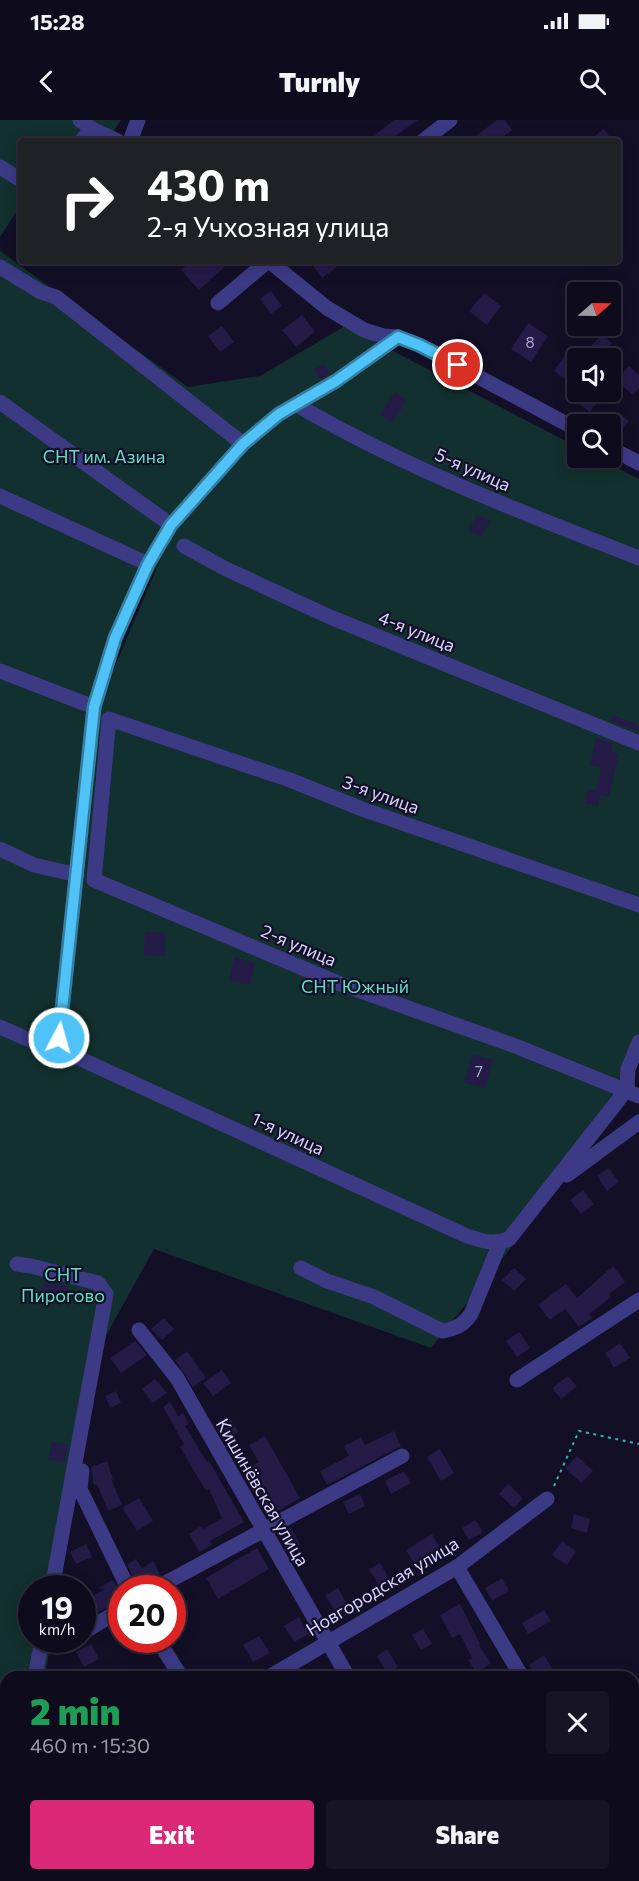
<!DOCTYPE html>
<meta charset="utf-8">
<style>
body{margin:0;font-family:Commissioner,sans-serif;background:#171425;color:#f1f3f6;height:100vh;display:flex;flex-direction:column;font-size:22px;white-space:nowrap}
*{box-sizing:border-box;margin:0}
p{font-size:20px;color:#9b9ba3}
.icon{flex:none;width:33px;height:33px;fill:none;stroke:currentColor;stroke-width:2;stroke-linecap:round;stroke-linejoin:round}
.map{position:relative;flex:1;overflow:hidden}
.sheet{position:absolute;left:0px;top:1551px;width:639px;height:210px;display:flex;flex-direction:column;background:#0e0b1c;border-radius:18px 18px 0 0;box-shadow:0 3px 15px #0003,0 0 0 2px #2e2b3b}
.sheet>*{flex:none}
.top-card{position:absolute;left:18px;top:18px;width:603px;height:126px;border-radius:6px;box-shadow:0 3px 15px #0003,0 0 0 2px #2e2b3b;background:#202124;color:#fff;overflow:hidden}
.needle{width:39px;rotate:70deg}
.buttons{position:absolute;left:567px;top:162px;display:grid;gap:12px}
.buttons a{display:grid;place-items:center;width:54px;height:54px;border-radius:6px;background:#0e0b1c;box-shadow:0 3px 15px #0003,0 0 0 2px #2e2b3b;font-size:30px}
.speed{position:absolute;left:18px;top:1455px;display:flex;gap:12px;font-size:30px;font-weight:700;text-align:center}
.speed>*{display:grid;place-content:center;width:78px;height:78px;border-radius:50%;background:#0e0b1c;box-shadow:0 3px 15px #0003,0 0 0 2px #2e2b3b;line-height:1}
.speed small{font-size:15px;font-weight:400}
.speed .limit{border:9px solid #d22;background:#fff;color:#111}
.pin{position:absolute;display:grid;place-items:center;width:51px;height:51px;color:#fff;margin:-26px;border:3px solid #fff;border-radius:50%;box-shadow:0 2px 6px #0007}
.me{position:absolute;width:66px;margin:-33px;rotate:6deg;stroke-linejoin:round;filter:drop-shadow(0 0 4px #0008)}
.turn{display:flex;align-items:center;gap:21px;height:126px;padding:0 30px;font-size:27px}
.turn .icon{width:78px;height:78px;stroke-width:2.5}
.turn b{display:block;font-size:42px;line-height:51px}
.round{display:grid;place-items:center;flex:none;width:63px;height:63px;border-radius:6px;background:#171425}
.overview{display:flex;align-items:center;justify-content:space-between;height:102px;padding:0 30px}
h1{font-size:36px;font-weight:800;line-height:45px;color:#1e9e55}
.primary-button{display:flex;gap:12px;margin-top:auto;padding:12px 30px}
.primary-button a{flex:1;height:69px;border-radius:6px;background:#db2777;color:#fff;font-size:24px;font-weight:800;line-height:69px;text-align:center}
.primary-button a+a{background:#171425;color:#f1f3f6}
.status{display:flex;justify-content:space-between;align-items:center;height:42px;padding:0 30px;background:#0e0b1c;direction:ltr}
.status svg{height:16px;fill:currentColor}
header{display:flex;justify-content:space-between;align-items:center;height:78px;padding:0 30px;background:#0e0b1c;font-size:27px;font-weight:800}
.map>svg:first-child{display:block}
</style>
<div class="status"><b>15:28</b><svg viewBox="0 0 49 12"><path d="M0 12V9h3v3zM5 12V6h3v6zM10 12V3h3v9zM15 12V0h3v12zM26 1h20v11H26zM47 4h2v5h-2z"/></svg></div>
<header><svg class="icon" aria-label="back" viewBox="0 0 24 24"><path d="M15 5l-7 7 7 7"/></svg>Turnly<svg class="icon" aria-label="search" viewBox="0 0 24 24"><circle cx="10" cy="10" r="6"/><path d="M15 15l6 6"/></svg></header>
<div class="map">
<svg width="639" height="1761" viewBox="0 0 639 1761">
<rect width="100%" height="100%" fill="#130f26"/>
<g fill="#12302f" fill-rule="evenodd">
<polygon points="0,0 121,0 107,21 93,13 86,21 21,21 21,84 0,117"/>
<path d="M0,131L188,267L260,256L345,206L577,327L578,338H597L639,359V926L633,937L619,992L431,1228L154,1129L98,1230L60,1468H32V1520H51L45,1557H6V1703L0,1707ZM162,436L112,553H111L137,486Z"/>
</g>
<g fill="#241b47">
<polygon points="394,0 418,0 388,21 368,21"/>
<polygon points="497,0 505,0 512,10 504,16 508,21 469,21"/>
<polygon points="604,9 613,21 588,21"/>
<polygon points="191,141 231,141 199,170 181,150"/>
<polygon points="310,141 332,141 337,147 322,158"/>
<polygon points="271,171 282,186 271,194 260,179"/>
<polygon points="484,173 501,186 487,205 469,191"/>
<polygon points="302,195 315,212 296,227 282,210"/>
<polygon points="528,203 548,216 531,242 511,229"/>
<polygon points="222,206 234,222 220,232 208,216"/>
<polygon points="602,214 612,223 599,238 580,238"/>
<polygon points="568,231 578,238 578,268 554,251"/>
<polygon points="323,244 330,253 321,259 314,250"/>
<polygon points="629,246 639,255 639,268 633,275 616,261"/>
<polygon points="395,272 407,280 392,303 380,295"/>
<polygon points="589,272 599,280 590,292 579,284"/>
<polygon points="621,295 629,301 619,313 611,306"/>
<polygon points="477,395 490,401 481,417 469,410"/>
<polygon points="613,595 639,605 639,612 611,601"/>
<polygon points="596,618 613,623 611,632 619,634 609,677 600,675 598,686 585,683 587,671 596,670 601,648 590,645"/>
<polygon points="145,812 165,813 165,836 144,835"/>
<polygon points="235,837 255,843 250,865 229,860"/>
<polygon points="473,934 493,940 485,968 464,962"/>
<polygon points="609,1048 619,1062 607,1071 597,1056"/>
<polygon points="583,1070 594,1084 581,1094 570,1080"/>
<polygon points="613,1146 625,1162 609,1174 611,1177 589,1194 592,1198 579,1207 565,1189 550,1200 538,1185 566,1164 577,1178"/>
<polygon points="514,1148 526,1159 514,1171 502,1160"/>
<polygon points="45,1160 68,1166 65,1177 42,1170"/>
<polygon points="164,1198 174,1209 162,1220 151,1209"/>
<polygon points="519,1212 530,1228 517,1237 506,1221"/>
<polygon points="135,1221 147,1235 121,1253 110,1238"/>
<polygon points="620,1223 630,1238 614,1248 605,1233"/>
<polygon points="187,1231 206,1258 193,1267 175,1240"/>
<polygon points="222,1250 231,1263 213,1276 203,1263"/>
<polygon points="568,1256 577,1266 561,1279 552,1268"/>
<polygon points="155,1259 167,1273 153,1283 142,1269"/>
<polygon points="116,1271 121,1283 110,1288 105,1276"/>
<polygon points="170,1282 178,1296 183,1293 189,1304 185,1306 207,1342 209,1341 244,1402 210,1421 212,1425 200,1432 189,1414 201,1406 203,1409 222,1398 209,1369 206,1371 180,1327 184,1324 163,1287"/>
<polygon points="231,1300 238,1312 224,1321 217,1309"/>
<polygon points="394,1311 401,1326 327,1365 320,1351 349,1336 344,1326 361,1317 365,1325"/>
<polygon points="265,1316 300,1378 268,1397 242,1352 259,1342 249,1325"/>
<polygon points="52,1322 68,1325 65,1342 48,1340"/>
<polygon points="440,1329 454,1353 441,1361 427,1337"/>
<polygon points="577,1336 593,1351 581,1363 565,1348"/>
<polygon points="107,1341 113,1359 111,1359 122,1385 108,1391 97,1364 94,1365 91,1347"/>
<polygon points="404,1351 411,1363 391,1374 385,1361"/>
<polygon points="508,1364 523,1378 514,1388 499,1374"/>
<polygon points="360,1374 365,1386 349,1394 343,1382"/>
<polygon points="139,1378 153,1401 137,1411 122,1388"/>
<polygon points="574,1394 590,1399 587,1413 571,1408"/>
<polygon points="475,1400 483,1412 469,1420 462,1408"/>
<polygon points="290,1407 300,1424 288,1432 278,1415"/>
<polygon points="432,1414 441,1429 415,1445 406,1430"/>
<polygon points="562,1421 576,1431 567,1445 552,1435"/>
<polygon points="86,1424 92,1437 76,1444 70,1432"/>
<polygon points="257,1428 269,1449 218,1479 206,1458"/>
<polygon points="136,1439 142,1448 153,1441 160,1454 149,1461 146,1468 138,1468 127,1444"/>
<polygon points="380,1443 390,1460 379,1466 369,1449"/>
<polygon points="502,1458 509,1471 492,1481 485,1468"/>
<polygon points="113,1460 122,1475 122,1479 90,1497 82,1482 105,1469 98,1468"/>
<polygon points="338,1468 348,1486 336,1493 325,1475"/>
<polygon points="460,1484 480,1524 479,1525 491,1543 477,1553 468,1540 472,1538 460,1514 452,1518 440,1495"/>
<polygon points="544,1490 551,1501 528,1514 522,1503"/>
<polygon points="299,1497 309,1514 294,1522 284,1506"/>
<polygon points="423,1509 432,1524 421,1530 412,1515"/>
<polygon points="259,1516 270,1533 253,1542 243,1525"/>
<polygon points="91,1524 99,1539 84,1547 76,1532"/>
<polygon points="387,1529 398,1547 387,1553 377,1536"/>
<polygon points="544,1535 553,1550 542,1557 537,1557 529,1545"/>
</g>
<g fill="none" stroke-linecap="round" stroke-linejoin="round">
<polyline stroke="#2fb8b0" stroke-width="2" stroke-dasharray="3 4.5" stroke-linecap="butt" points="554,1366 579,1311 639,1324"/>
<g stroke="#3d3a85" stroke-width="15">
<polyline points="80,0 92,9 118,21"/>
<polyline points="81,21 92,9"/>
<polyline points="130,21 138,0"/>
<polyline points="423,21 450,0"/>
<polyline points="0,47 21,60"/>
<polyline points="269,141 327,188 364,210 383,216 398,217 419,225 578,310"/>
<polyline points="0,147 41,172 56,177 243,324"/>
<polyline points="218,183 268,141"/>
<polyline points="0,282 171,405"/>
<path d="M297,285C405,348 523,393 639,438"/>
<polyline points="610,328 639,343"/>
<polyline points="0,376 148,444"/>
<polyline points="184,426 226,449 330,497 639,623"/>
<polyline points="0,551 94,587"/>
<polyline points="0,729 34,745 77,755"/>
<polyline points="639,785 362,689 290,660 109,599 94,760 338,863 518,927 639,976"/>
<polyline points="0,907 41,925 59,918 94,587 115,518 148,444 171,405 243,324 279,294 336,261 398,217"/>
<path d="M61,930L467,1116C482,1121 494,1125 509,1119L627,969L628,949L639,922"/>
<polyline points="567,1055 639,1002"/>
<polyline points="17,1144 31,1146 98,1163 106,1174 52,1468"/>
<path d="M301,1148L327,1161L374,1177L442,1211C456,1209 463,1205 471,1194L500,1123"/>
<polyline points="139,1210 177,1258 348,1557"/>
<polyline points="517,1260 639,1180"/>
<polyline points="82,1351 80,1369 128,1468"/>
<polyline points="457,1447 522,1557"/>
<polyline points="156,1468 402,1336"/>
<polyline points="82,1513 122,1489"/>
<polyline points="158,1520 181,1557"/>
<polyline points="61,1526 72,1520"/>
<polyline points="35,1557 42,1520"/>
<polyline points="269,1557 457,1447 547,1379"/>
<polyline points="0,1620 6,1621"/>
<polyline points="0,1730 6,1726"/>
<polyline points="633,1745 639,1756"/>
<polyline points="139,1755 143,1761"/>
<polyline points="302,1755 306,1761"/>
<polyline points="469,1755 473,1761"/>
</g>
</g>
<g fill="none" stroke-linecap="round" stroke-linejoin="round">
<g stroke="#337fa1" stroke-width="15">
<polyline id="route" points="59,918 94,587 115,518 148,444 171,405 243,324 279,294 336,261 398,217 419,225 458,245"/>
</g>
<use href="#route" stroke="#4fc3f7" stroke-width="10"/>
</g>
<g text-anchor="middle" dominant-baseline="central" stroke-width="4.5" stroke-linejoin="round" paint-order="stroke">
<g font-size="15" fill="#aca6d1">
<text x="530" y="222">8</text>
<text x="479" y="951">7</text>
</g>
<g font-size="18" fill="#5fe0c0" stroke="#130f26">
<text x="104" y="336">СНТ им. Азина</text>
<text x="355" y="866">СНТ Южный</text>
<text x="63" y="1154">СНТ<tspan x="63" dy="21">Пирогово</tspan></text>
</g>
<g font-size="18" fill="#d9d4ff" stroke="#130f26">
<text transform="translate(473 349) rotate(24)">5-я улица</text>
<text transform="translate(417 511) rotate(22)">4-я улица</text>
<text transform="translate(381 674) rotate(20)">3-я улица</text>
<text transform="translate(299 825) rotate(23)">2-я улица</text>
<text transform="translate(288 1013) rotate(25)">1-я улица</text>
<text transform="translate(263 1372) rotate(60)">Кишинёвская улица</text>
<text transform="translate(382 1466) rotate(-31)">Новгородская улица</text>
</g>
</g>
</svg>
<div class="buttons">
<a><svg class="needle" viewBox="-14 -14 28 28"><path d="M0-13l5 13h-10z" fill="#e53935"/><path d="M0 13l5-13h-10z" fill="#9b9ba3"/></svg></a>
<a><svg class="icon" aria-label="sound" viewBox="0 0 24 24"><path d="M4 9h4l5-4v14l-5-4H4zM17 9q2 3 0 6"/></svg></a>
<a><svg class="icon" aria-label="search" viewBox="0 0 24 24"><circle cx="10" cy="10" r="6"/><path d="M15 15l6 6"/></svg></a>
</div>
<div class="speed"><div>19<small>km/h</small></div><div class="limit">20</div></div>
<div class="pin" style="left:458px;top:245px;background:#d93025"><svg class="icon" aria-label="arrive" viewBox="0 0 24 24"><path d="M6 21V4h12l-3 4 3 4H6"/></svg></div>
<svg class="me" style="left:59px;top:918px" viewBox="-20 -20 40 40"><circle r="17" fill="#4fc3f7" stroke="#fff" stroke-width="3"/><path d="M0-11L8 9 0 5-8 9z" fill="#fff"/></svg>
<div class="top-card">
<div class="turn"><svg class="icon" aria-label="right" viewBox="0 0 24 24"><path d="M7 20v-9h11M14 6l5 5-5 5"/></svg><div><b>430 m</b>2-я Учхозная улица</div></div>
</div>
<section class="sheet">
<div class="overview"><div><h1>2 min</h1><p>460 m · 15:30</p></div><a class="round"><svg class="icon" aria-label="close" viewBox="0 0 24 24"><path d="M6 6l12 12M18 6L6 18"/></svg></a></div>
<div class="primary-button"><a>Exit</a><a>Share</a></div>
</section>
</div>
